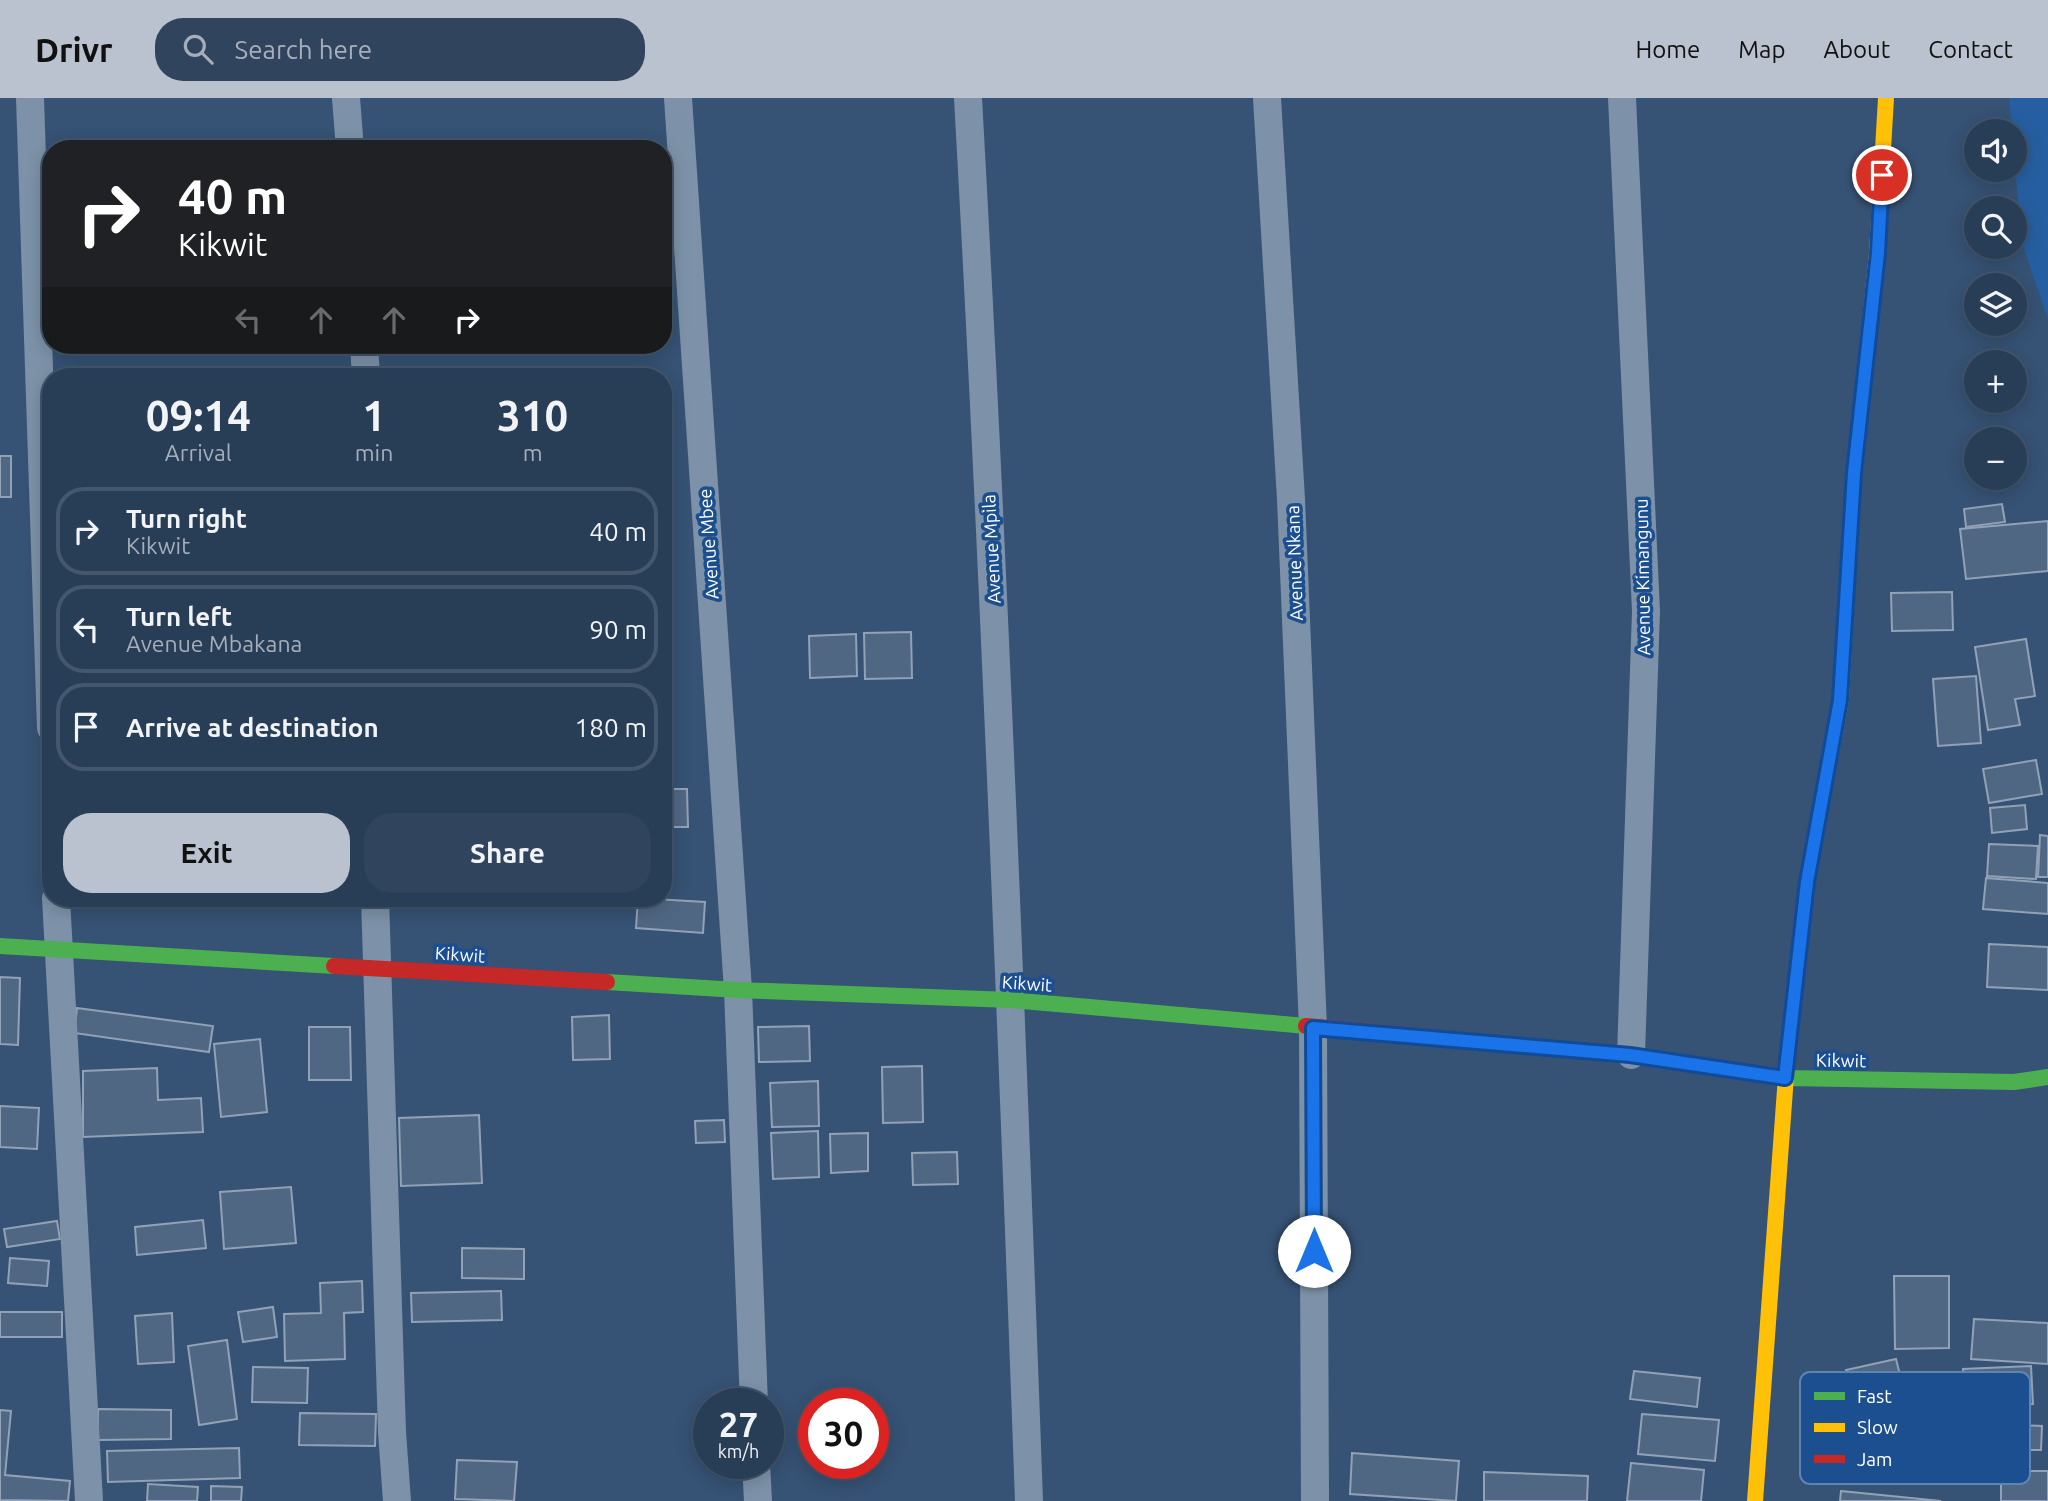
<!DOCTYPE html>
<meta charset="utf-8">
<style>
body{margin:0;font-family:Ubuntu,sans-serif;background:#30455d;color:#f1f3f6;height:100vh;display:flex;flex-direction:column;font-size:26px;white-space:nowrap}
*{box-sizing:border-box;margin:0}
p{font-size:23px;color:#a5aeba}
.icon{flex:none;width:38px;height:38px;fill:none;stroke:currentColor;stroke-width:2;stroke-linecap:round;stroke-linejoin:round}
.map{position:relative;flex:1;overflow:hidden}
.panel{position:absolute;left:42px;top:270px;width:630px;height:539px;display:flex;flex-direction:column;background:#283e57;border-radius:28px;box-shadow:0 4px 18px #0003,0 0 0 2px #44576d}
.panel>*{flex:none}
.banner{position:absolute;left:42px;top:42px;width:630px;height:214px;border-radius:28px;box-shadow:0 4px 18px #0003,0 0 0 2px #44576d;background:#202124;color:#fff;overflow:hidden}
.tools{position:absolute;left:1964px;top:21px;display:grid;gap:14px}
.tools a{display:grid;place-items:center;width:63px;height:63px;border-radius:50%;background:#283e57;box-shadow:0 4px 18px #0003,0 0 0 2px #44576d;font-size:35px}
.speed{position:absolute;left:693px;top:1290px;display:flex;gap:14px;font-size:35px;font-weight:700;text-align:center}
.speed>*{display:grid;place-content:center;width:91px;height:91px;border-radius:50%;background:#283e57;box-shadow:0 4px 18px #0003,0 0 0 2px #44576d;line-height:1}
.speed small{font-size:18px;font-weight:400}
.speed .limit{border:10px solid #d22;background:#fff;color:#111}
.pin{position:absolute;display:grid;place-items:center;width:60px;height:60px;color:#fff;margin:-30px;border:4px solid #fff;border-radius:50%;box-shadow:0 2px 7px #0007}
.me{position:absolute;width:77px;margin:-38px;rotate:0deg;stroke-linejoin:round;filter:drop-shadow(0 0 5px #0008)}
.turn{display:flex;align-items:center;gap:24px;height:147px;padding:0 21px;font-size:32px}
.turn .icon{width:91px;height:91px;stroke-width:2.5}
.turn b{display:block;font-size:49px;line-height:60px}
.lanes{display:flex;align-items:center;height:66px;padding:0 21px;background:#0003;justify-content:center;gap:35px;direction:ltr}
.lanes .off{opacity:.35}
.eta{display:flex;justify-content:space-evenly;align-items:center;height:119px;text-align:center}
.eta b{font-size:42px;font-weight:600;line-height:49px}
.cta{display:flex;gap:14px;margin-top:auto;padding:14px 21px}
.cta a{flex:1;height:80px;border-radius:28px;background:#b9c2ce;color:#111;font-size:28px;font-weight:600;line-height:80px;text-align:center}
.cta a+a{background:#30455d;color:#f1f3f6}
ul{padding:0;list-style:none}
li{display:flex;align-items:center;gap:21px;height:88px;margin:0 14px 10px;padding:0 7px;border:4px solid #44576d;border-radius:28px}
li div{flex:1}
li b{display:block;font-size:26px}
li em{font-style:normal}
header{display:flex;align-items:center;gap:42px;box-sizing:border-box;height:98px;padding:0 35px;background:#b9c2ce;color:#111}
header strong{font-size:33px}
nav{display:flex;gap:38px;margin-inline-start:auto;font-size:24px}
.search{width:490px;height:63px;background:#30455d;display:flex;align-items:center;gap:18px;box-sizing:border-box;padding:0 24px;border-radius:28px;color:#a5aeba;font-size:26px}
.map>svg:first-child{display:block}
</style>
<header>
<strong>Drivr</strong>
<div class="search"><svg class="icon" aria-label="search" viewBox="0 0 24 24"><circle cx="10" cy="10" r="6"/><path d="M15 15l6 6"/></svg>Search here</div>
<nav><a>Home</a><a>Map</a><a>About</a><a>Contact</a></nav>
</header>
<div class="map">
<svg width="2048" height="1403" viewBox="0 0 2048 1403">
<rect width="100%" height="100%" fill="#365274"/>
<polygon fill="#265fa1" points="2009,0 2048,0 2048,221 2022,145 2014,60 2014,33 2012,33"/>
<g fill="#506783" stroke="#92a2b6" stroke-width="2">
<rect x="0" y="358" width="11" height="41"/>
<polygon points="2002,406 2005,424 1966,429 1964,411"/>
<polygon points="2048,423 2048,473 1966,481 1960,431"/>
<polygon points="663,480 666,480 667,524 663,524"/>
<polygon points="1952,494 1953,532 1892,533 1891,495"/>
<polygon points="911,534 912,580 865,581 864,535"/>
<polygon points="856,536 857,578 810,580 809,538"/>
<polygon points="2026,541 2035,598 2015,601 2020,627 1988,632 1975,549"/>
<polygon points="1976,578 1981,645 1938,648 1933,581"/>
<polygon points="2036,662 2042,696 1989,705 1983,671"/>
<polygon points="663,691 687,691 688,729 663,729"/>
<polygon points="2025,707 2027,731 1992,735 1990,710"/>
<polygon points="2040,737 2048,738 2048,779 2038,779"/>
<polygon points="1989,746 2038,748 2036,781 1987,778"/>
<polygon points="1986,780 2048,785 2048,816 1983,811"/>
<polygon points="638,800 705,804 703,835 636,830"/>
<polygon points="1989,846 2048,849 2048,892 1987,889"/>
<polygon points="0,879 20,880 18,947 0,946"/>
<polygon points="77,910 213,928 209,954 74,935"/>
<polygon points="609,917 610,961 573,962 572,919"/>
<polygon points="809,928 810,963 759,964 758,929"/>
<polygon points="309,929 350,929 351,982 309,982"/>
<polygon points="260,941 267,1014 221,1019 214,946"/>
<polygon points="922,968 923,1024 883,1025 882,969"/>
<polygon points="157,970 158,1002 201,1000 203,1034 83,1039 83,973"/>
<polygon points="818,983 819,1028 772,1029 770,985"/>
<polygon points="0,1008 39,1010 37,1051 0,1049"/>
<polygon points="479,1017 482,1085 401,1088 399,1020"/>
<polygon points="724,1022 725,1044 696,1045 695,1023"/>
<polygon points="818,1033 819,1079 773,1081 771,1035"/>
<polygon points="868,1035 868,1073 831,1075 830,1036"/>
<polygon points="957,1054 958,1086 913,1087 912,1055"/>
<polygon points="291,1089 296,1145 224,1151 220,1094"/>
<polygon points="203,1122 206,1150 137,1157 135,1129"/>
<polygon points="57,1123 60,1141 7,1149 4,1131"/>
<polygon points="462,1150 524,1151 524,1181 462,1180"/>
<polygon points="10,1160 49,1163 47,1188 8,1185"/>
<polygon points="1894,1178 1949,1178 1949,1250 1895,1251"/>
<polygon points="362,1183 363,1214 344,1215 345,1261 285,1263 284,1216 321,1215 320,1185"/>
<polygon points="501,1193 502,1222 412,1224 411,1195"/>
<polygon points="273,1209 277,1239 243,1244 238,1214"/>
<rect x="0" y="1214" width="62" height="25"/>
<polygon points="172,1215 174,1264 138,1266 135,1218"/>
<polygon points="1974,1221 2048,1225 2048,1266 1971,1261"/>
<polygon points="227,1242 237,1321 199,1327 188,1248"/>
<polygon points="1896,1261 1903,1289 1852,1300 1846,1272"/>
<polygon points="2031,1268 2033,1306 1965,1308 1963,1271"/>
<polygon points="253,1269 308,1270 307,1305 252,1304"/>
<polygon points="1634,1273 1700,1280 1697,1309 1630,1301"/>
<polygon points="98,1311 171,1312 171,1341 98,1342"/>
<polygon points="0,1312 11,1313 5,1377 70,1383 68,1403 0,1402"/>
<polygon points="1959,1314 2019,1315 2019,1327 2042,1328 2041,1352 2026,1352 2025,1368 1958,1366"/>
<polygon points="300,1315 376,1316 375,1348 299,1347"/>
<polygon points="1642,1316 1719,1322 1715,1363 1638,1356"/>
<polygon points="239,1350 240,1380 108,1384 107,1353"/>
<polygon points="1352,1355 1459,1363 1456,1403 1350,1396"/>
<polygon points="457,1362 517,1364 514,1403 455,1401"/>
<polygon points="1631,1365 1704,1372 1701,1403 1627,1403"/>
<rect x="2001" y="1373" width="47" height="30"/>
<polygon points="1484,1374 1588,1378 1587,1403 1484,1403"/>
<polygon points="148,1386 198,1389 197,1403 147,1403"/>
<polygon points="211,1388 242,1389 241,1403 211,1403"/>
<polygon points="1841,1393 1941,1403 1840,1403"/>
</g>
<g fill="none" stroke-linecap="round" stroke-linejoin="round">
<g stroke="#7d92a8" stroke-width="28">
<polyline points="30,0 51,630"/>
<polyline points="346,0 350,51"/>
<polyline points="678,0 738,892 754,1306"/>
<path d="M968,0C994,467 1012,935 1029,1403"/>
<polyline points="1267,0 1291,401 1313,930 1315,1403"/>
<polyline points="1622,0 1646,513 1631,957"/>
<polyline points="364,247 366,278"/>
<polyline points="56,800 89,1403"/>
<polyline points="375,800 392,1334 397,1403"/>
<polyline points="756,1365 758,1403"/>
</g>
<g stroke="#4caf50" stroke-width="16">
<polyline points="0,848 334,868"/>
<polyline points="607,884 738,892 1011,902 1306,928"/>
<polyline points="1585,953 1631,957 1785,980 2014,984 2048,979"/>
<polyline points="1787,964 1807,784 1841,602 1853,390"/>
</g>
<g stroke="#ffc107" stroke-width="16">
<polyline points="1853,390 1877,155 1886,0"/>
<polyline points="1755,1403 1787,964"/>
</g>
<g stroke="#c62828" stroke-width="16">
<polyline points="334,868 607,884"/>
<polyline points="1306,928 1585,953"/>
</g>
</g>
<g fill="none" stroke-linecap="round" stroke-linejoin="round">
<g stroke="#114b97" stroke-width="18">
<polyline id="route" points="1314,1153 1313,930 1630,957 1785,980 1807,784 1840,602 1854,375 1878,155 1882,77"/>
</g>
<use href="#route" stroke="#1a73e8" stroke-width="12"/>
</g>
<g text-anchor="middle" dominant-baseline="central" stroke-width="7" stroke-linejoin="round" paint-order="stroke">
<g font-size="18" fill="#fff" stroke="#1b4f8f">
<text transform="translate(708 446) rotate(-94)">Avenue Mbee</text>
<text transform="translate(991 451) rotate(-93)">Avenue Mpila</text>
<text transform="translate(1294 465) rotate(-92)">Avenue Nkana</text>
<text transform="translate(1642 479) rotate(-91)">Avenue Kimangunu</text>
<text transform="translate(460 856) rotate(4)">Kikwit</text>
<text transform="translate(1027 885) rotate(4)">Kikwit</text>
<text transform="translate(1841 962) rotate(1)">Kikwit</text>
</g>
</g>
<rect x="1800" y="1274" width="230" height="112" rx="10" fill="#1b4f8f" stroke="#5f84b1" stroke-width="2"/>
<rect x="1814" y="1294" width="31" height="8" fill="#4caf50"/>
<rect x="1814" y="1325" width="31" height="9" fill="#ffc107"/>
<rect x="1814" y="1357" width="31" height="8" fill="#c62828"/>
<g font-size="19" fill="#fff">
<text x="1857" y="1305">Fast</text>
<text x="1857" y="1336">Slow</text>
<text x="1857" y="1368">Jam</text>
</g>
</svg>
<div class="tools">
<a><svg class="icon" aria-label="sound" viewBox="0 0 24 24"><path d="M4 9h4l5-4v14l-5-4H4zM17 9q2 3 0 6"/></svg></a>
<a><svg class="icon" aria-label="search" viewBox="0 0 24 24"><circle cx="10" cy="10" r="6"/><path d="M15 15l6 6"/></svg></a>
<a><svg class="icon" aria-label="layers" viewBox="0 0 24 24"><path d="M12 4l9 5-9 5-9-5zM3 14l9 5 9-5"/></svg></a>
<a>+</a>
<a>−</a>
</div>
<div class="speed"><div>27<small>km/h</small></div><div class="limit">30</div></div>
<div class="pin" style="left:1882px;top:77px;background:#d93025"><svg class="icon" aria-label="arrive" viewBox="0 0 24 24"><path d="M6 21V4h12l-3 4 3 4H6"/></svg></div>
<svg class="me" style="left:1314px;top:1153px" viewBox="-20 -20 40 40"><circle r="19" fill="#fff"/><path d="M0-13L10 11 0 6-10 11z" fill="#1a73e8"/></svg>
<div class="banner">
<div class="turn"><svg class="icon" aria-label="right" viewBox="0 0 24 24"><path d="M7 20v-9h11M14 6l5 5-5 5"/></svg><div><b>40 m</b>Kikwit</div></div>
<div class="lanes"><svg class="icon off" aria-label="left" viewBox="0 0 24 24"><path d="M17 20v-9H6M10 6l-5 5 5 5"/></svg><svg class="icon off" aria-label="ahead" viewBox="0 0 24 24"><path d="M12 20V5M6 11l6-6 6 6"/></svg><svg class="icon off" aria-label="ahead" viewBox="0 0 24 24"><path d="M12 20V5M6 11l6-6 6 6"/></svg><svg class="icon" aria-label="right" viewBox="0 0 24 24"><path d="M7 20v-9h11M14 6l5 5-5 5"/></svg></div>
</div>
<section class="panel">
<div class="eta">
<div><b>09:14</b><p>Arrival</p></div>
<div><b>1</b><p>min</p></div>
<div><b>310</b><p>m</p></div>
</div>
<ul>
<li><svg class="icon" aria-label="right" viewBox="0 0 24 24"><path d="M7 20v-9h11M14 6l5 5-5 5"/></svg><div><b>Turn right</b><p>Kikwit</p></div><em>40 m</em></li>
<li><svg class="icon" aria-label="left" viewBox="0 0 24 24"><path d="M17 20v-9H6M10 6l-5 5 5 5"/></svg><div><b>Turn left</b><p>Avenue Mbakana</p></div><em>90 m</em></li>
<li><svg class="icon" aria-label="arrive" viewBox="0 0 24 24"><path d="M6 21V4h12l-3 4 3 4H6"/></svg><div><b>Arrive at destination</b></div><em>180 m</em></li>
</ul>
<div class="cta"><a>Exit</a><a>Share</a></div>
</section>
</div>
